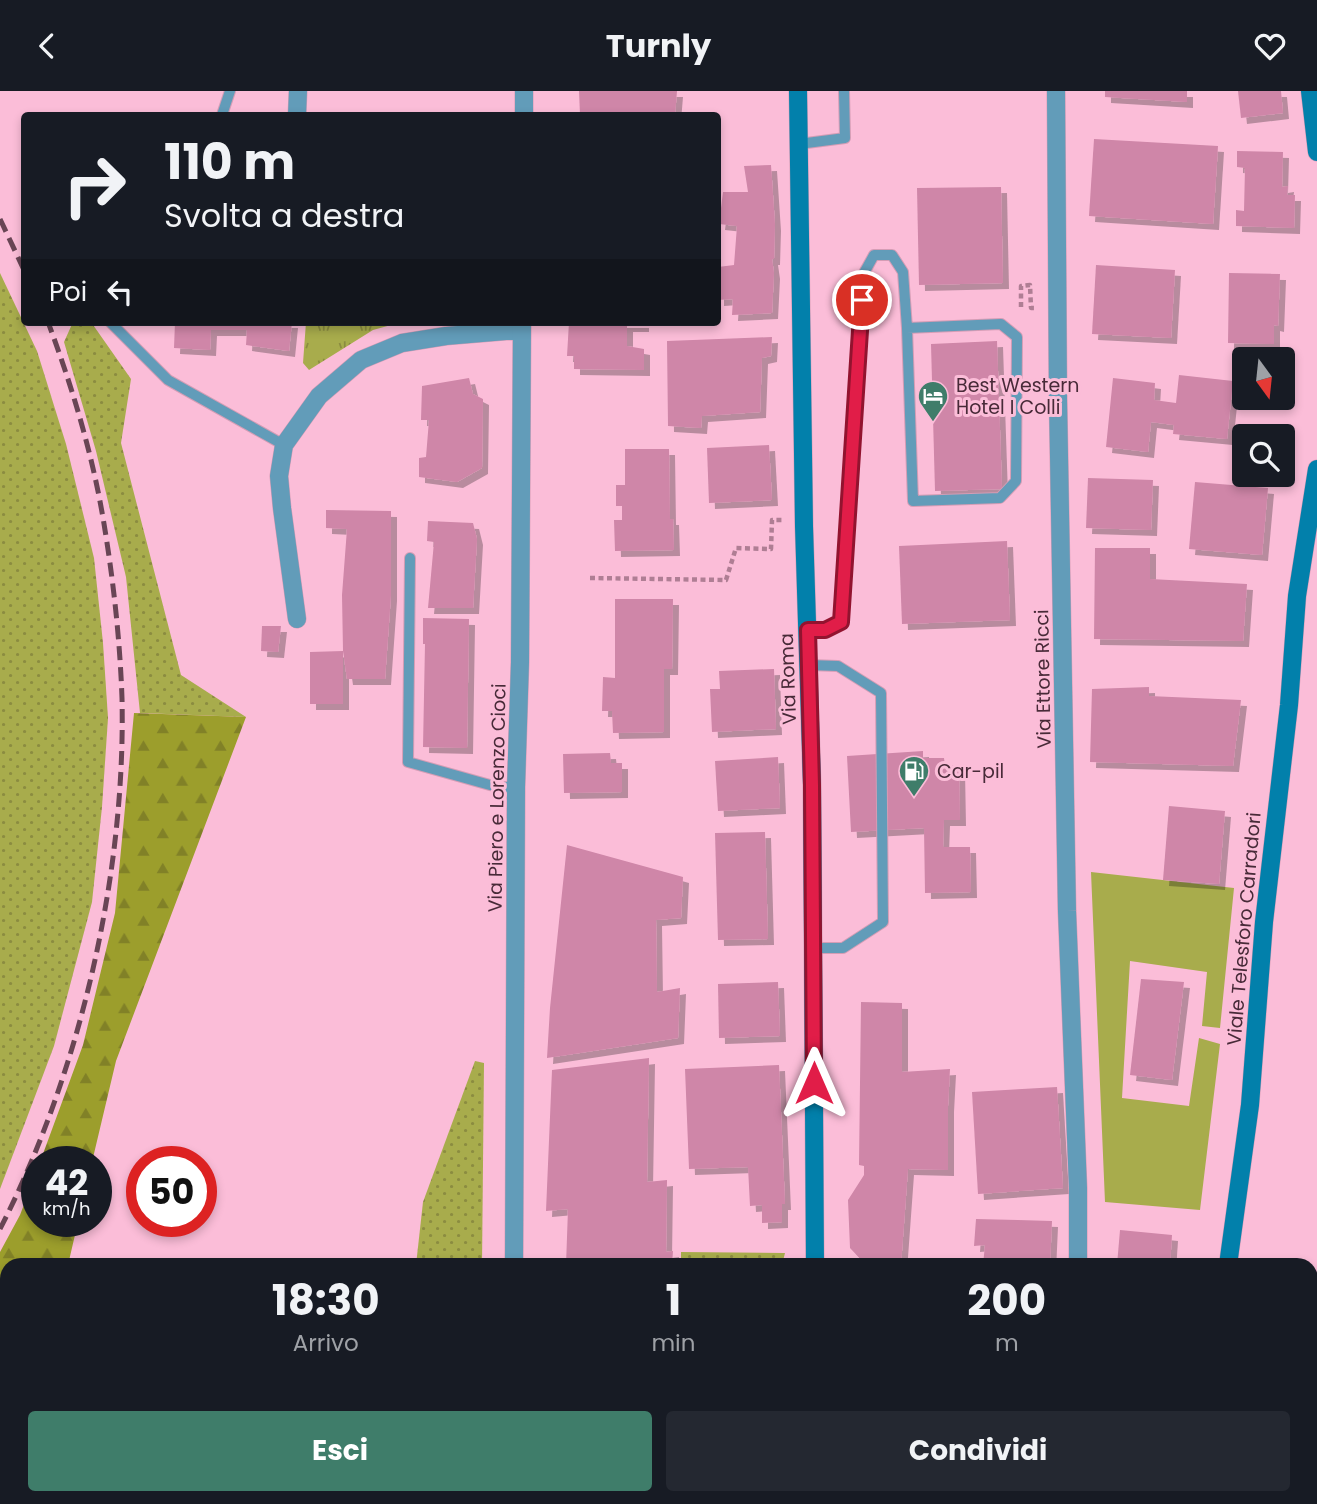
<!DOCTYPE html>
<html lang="it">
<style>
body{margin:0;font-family:Poppins,sans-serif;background:#242831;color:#f1f3f6;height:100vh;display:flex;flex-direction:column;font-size:26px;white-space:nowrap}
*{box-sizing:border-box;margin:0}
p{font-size:23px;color:#9ea1a6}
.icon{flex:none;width:38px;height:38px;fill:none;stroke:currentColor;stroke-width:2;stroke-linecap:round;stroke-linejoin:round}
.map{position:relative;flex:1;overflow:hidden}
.drawer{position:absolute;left:0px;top:1167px;width:1318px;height:247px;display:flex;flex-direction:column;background:#171b24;border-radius:21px 21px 0 0;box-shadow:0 4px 10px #0003}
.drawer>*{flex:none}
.hud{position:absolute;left:21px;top:21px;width:700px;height:214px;border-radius:7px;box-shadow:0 4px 10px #0003;background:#171b24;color:#f1f3f6;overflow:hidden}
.needle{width:46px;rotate:165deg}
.fabs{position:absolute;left:1232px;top:256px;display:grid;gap:14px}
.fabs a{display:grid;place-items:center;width:63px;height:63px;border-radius:7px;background:#171b24;box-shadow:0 4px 10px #0003;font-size:35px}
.speed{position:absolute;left:21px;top:1055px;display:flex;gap:14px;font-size:35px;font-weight:700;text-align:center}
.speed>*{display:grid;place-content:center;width:91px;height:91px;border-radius:50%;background:#171b24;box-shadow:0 4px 10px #0003;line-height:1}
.speed small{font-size:18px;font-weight:400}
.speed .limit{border:10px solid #d22;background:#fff;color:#111}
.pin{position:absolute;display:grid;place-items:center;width:60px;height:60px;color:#fff;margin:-30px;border:4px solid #fff;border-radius:50%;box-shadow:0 2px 7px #0007}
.me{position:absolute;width:77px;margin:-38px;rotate:0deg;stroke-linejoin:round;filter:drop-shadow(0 0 5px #0008)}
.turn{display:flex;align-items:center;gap:24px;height:147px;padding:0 28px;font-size:32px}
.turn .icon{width:91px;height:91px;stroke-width:2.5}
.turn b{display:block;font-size:49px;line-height:60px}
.then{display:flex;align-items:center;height:66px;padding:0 28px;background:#0003;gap:14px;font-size:26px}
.eta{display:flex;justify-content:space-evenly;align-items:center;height:119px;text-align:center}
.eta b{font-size:42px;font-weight:700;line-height:49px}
.primary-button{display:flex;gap:14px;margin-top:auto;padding:14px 28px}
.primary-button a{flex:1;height:80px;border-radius:7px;background:#3f7d6a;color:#fff;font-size:28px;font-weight:700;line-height:80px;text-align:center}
.primary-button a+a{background:#242831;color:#f1f3f6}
header{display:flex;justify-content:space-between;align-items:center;height:91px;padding:0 28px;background:#171b24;font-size:32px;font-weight:700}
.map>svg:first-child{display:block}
</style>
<header><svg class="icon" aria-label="back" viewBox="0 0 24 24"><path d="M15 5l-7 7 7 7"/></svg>Turnly<svg class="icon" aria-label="heart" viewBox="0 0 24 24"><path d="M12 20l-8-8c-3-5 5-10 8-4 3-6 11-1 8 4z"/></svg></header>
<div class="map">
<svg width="1317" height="1413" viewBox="0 0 1317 1413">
<defs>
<pattern id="grass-dots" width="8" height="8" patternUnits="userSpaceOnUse" patternTransform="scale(1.75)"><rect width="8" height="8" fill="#a8ac4c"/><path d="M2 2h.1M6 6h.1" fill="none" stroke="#8b8c40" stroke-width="1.8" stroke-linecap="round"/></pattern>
<pattern id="forest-firs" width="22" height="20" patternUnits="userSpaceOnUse" patternTransform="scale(1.75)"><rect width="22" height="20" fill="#9c9e2c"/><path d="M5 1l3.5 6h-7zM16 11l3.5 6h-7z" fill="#818127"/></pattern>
<pattern id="park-tufts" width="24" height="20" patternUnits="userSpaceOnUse" patternTransform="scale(1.75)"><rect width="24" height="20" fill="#a8ac4c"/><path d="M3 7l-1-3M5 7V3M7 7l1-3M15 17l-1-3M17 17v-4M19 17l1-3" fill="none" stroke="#8b8c40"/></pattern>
<filter id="shadow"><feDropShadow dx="6" dy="6" stdDeviation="0" flood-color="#0004"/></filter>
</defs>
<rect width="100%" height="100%" fill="#fbbdd8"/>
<g fill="url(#grass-dots)">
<polygon points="0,182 37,260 66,353 94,467 103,552 108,627 102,716 92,811 54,955 0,1098"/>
<polygon points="73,231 91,231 131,288 121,352 181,584 246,626 140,622 126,486 96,360 64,251"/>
<polygon points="475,970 484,972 482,1174 416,1174 423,1111"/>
<polygon points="681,1161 785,1162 782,1174 681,1174"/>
<polygon points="7,1323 7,1407 475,1407 475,1413 0,1413 0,1335"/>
<polygon points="591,1407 684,1407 681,1413 591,1413"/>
</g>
<g fill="url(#forest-firs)">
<polygon points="134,622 246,626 116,970 92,1071 40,1071 83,954 115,822"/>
<polygon points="37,1080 37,1130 78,1131 68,1174 7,1174 7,1333 0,1346 0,1161 20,1124"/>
</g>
<polygon fill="url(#park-tufts)" points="306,231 402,231 373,239 309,279 303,272"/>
<polygon fill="#a8ac4c" points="1091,781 1234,797 1220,937 1202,935 1207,881 1130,870 1122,1007 1189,1015 1199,947 1220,953 1200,1119 1105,1111"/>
<g fill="#cf86a8" filter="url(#shadow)">
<polygon points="579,0 677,0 675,24 580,24"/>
<polygon points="1105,0 1187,0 1187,11 1105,6"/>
<polygon points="1238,0 1281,0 1283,22 1241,27"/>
<polygon points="1094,48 1218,55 1213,133 1089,125"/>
<polygon points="1237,60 1283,61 1282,96 1288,95 1287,104 1295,104 1294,137 1236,135 1236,119 1244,120 1245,77 1237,76"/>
<polygon points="771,74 775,134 774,168 772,168 774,182 772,222 732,224 733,208 718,209 718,176 734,174 737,135 719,133 723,101 748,101 744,75"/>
<polygon points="1001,96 1003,192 919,194 917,97"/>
<polygon points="1096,174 1175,179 1171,247 1092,243"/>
<polygon points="1229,182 1280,183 1278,235 1274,234 1274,253 1228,252"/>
<polygon points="175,231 292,231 289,260 246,254 247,239 211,239 210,259 174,257"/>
<polygon points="569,231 643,231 643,235 627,235 627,255 644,258 644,279 574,278 574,265 567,265"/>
<polygon points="772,246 771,265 762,267 760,321 702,325 701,337 668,335 667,250"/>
<polygon points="997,250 1002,398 935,400 931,253"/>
<polygon points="1179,284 1233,290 1227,348 1173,343 1174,334 1151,331 1148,361 1106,356 1113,287 1155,292 1154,309 1176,312"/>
<polygon points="469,287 473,303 483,308 482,377 457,391 419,386 419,367 426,366 429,329 421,329 422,295"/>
<polygon points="769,354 772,409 709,412 707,357"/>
<polygon points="625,358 669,358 670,428 673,428 674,459 615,460 614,429 622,429 622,415 616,415 616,394 625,394"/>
<polygon points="1088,387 1153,389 1151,439 1086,437"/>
<polygon points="1195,391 1268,397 1262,464 1189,458"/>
<polygon points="326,419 391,420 391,504 385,588 347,588 343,560 342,504 347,438 326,437"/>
<polygon points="428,430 473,432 477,448 473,517 428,517 434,451 427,450"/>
<polygon points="1007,450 1010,529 902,533 899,455"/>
<polygon points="1095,457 1150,457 1150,488 1247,493 1243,550 1094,548"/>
<polygon points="615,508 673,508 672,578 664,578 664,641 613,642 612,620 602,620 603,586 615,587"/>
<polygon points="423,527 469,528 467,657 423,656 425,553 423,553"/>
<polygon points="262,535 281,535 278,561 261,560"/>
<polygon points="343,560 343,613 310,613 310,561"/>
<polygon points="774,578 776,638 712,641 710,598 720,598 719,580"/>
<polygon points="1149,596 1149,605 1241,609 1233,675 1090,671 1092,598"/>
<polygon points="923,660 923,667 944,667 945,675 959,674 960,729 944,729 943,756 970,756 971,801 925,802 924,737 851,741 847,665"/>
<polygon points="610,662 611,672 622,672 622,701 564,702 563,663"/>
<polygon points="778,666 780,717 718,720 715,670"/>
<polygon points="1169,715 1225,720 1219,793 1163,789"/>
<polygon points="765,741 768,848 718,849 715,742"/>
<polygon points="567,754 683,786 681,827 656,829 657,901 680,897 678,947 547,967 550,917"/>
<polygon points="1141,888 1184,891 1172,989 1130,984"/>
<polygon points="778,891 780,945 719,947 718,893"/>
<polygon points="861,911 902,912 902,981 950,978 948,1015 948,1079 908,1078 901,1174 866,1174 850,1157 848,1109 864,1084 864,1075 859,1074"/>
<polygon points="649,967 647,1091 667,1089 666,1161 673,1160 672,1174 566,1174 568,1118 546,1120 552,979"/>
<polygon points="779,974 785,1113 782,1113 782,1131 762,1132 762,1114 750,1115 748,1076 689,1078 685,978"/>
<polygon points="1057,996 1063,1097 978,1103 972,1001"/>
<polygon points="976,1128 1052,1130 1050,1174 983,1174 985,1154 974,1155"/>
<polygon points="1120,1139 1172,1144 1170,1174 1117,1174"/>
<polygon points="851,1407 915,1407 915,1413 850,1413"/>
<polygon points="959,1407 1019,1407 1018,1413 959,1413"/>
<rect x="1117" y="1407" width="52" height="6"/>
<polygon points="1242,1407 1291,1407 1290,1413 1242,1413"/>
</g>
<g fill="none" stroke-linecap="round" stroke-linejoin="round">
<g stroke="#d49db5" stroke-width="12">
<g id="service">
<polyline points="222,24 230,0"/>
<polyline points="799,53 845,47 844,0"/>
<polyline points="110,231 168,289 284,354"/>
<polyline points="410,467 408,671 497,696 516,696"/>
<polyline points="808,539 825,539 841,531 864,182 874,164 892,164 903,181 907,237 913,410 1000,407 1016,390 1017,246 1001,233 907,237"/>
<polyline points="809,574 838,575 881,602 883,831 843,857 813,857"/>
</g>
</g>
<g stroke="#d49db5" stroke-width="19">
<g id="minor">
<polyline points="1056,0 1058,308 1067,820 1078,1097 1078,1174"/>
<polyline points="297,24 298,0"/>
<polyline points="524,24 524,0"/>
<polyline points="297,528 282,417 279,385 284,354 319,305 361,269 402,252 446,245 506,240 521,240"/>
<polyline points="514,1174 516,696 520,571 522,231"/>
<polyline points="512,1413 512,1407"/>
<polyline points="713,1413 715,1407"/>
<polyline points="1058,1413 1058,1407"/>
</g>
</g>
<g stroke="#d49db5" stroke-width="19">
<g id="secondary">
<polyline points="798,0 804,435 812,694 815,1174"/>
<polyline points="1310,0 1317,61"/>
<polyline points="1228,1174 1250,1014 1264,831 1289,614 1297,505 1317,378"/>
<polyline points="814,1413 814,1407"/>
<polyline points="1206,1413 1206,1407"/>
</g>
</g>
<g stroke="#af7e94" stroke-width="4.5" stroke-dasharray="5 3.5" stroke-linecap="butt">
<polyline points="1021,216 1021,195 1030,194 1031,217 1036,217"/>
<polyline points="590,487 726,489 736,457 771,458 772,429 782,429"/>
<polyline points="767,1407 768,1413"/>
<polyline points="32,1413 35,1407"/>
<polyline points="381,1413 381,1407"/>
<polyline points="744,1413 748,1407"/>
</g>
<use href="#service" stroke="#629cb9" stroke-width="10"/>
<use href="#minor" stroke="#629cb9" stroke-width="18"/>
<use href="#secondary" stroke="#0280ab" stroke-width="18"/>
<g stroke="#694555" stroke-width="5" stroke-dasharray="14 7" stroke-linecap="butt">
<polyline points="0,128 24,179"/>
<path d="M0,1138C80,982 126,783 122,607C120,551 114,495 105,439C94,368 73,298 48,231"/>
</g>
</g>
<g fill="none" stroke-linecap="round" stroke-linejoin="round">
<g stroke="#92132f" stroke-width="18">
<polyline id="route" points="814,992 812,694 808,539 825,539 841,531 862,209"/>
</g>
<use href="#route" stroke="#e11d48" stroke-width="12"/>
</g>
<defs>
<g id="hotel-pin" transform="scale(1.575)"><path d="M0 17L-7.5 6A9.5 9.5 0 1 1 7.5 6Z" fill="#3f7d6a" stroke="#fbbdd8"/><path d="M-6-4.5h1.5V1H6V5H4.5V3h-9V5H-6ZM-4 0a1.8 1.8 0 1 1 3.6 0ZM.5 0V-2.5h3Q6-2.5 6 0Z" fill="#fff"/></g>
<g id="fuel-pin" transform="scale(1.575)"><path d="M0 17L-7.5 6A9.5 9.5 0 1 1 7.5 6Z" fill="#3f7d6a" stroke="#fbbdd8"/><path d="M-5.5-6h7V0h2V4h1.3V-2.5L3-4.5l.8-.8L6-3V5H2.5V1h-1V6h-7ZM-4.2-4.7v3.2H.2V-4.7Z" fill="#fff"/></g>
</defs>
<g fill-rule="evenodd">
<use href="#hotel-pin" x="933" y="305"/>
<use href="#fuel-pin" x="914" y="680"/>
</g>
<g text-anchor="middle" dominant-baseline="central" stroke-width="6" stroke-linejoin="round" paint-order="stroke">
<g font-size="19" fill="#482a38" stroke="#fbbdd8" text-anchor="start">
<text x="956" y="294">Best Western<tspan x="956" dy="22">Hotel I Colli</tspan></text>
<text x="937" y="680">Car-pil</text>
</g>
<g font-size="19" fill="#482a38" stroke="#fbbdd8">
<text transform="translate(788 588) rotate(-92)">Via Roma</text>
<text transform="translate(1043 588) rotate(-91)">Via Ettore Ricci</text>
<text transform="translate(497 707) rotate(-89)">Via Piero e Lorenzo Cioci</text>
<text transform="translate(1244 838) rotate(-85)">Viale Telesforo Carradori</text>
</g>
</g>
</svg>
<div class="fabs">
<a><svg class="needle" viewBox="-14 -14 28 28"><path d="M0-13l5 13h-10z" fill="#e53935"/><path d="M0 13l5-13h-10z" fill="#9ea1a6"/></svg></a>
<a><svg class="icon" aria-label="search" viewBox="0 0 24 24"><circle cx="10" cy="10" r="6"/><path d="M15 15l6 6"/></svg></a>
</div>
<div class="speed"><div>42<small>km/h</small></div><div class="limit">50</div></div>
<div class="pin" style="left:862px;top:209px;background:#d93025"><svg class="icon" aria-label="arrive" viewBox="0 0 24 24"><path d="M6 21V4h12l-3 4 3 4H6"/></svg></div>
<svg class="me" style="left:814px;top:992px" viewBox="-20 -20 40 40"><path d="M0-17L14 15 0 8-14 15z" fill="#e11d48" stroke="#fff" stroke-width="4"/></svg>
<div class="hud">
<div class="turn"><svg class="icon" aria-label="right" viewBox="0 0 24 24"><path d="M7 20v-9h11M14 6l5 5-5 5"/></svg><div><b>110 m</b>Svolta a destra</div></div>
<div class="then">Poi<svg class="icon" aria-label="left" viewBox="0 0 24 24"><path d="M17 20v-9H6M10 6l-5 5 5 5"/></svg></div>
</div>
<section class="drawer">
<div class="eta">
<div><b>18:30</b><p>Arrivo</p></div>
<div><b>1</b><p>min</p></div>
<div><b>200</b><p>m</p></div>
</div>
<div class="primary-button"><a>Esci</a><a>Condividi</a></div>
</section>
</div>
